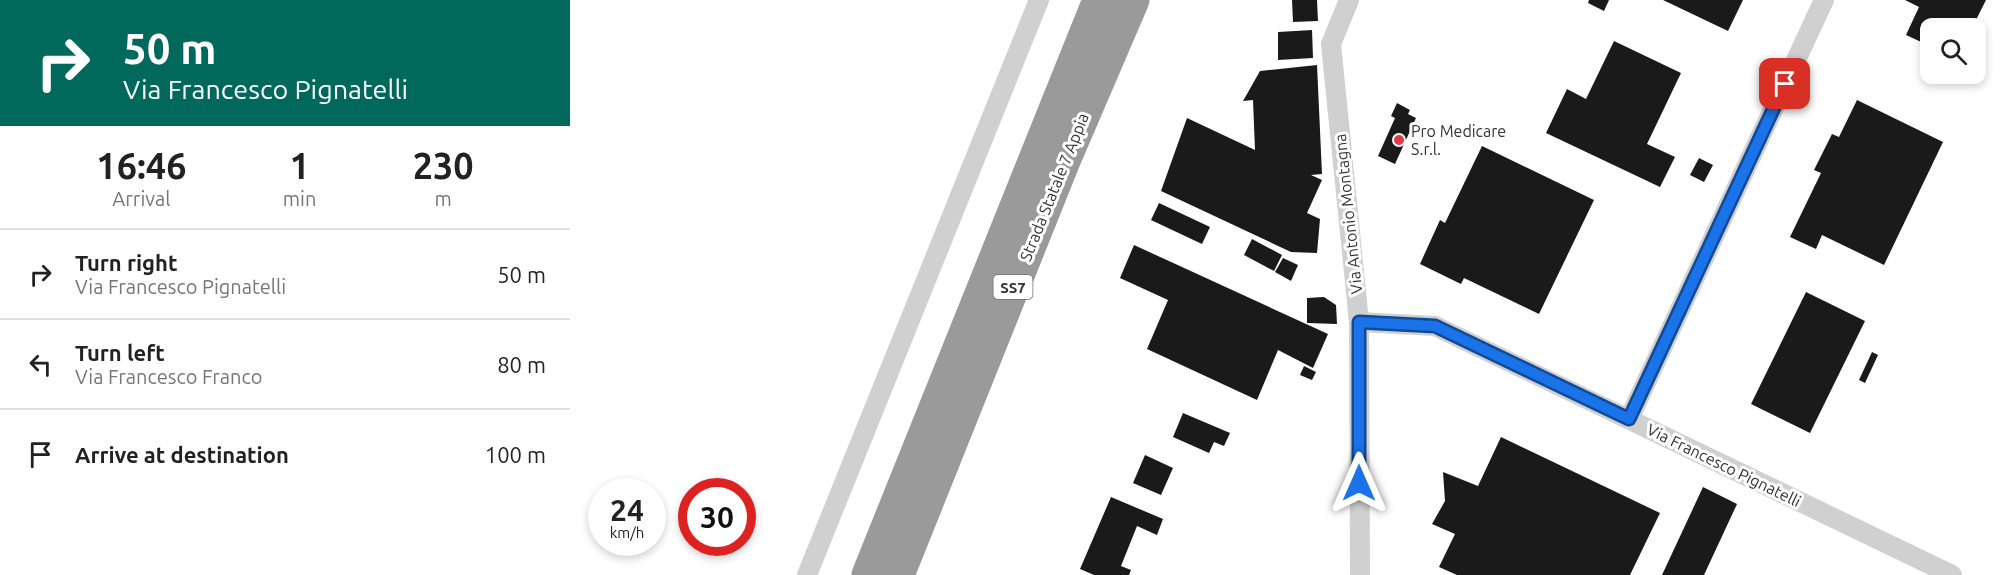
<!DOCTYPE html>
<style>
body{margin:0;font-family:Ubuntu,sans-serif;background:#f2f2f2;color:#222;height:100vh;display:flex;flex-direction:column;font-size:22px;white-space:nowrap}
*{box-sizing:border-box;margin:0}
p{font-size:20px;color:#767676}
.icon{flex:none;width:33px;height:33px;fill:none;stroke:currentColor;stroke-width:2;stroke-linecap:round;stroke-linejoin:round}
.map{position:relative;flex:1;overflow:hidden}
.details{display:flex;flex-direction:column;background:#fff;width:570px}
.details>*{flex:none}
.guide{background:#00695c;color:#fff;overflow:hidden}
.buttons{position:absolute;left:1350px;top:18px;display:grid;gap:12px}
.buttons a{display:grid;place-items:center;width:66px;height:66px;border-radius:12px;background:#fff;box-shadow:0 3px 9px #0003;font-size:30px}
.speed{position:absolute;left:18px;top:478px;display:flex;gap:12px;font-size:30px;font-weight:700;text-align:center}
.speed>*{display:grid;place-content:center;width:78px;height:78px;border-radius:50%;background:#fff;box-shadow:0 3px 9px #0003;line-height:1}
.speed small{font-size:15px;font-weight:400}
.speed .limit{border:9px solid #d22;background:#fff;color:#111}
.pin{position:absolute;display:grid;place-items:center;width:51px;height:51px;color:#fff;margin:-26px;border-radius:12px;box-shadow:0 3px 9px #0006}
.me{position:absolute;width:66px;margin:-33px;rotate:0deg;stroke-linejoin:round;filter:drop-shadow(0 0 4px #0008)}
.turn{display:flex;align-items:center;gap:21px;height:126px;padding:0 24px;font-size:27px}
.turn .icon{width:78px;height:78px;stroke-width:2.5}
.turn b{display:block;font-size:42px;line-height:51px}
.eta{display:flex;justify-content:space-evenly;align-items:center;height:102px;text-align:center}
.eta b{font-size:36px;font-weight:700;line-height:42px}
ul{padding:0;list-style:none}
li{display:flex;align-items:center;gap:18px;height:90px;padding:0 24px;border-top:2px solid #e0e0e0}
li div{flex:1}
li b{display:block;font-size:22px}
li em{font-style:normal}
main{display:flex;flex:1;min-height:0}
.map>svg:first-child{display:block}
</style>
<main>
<section class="details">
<div class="guide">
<div class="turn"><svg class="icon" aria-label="right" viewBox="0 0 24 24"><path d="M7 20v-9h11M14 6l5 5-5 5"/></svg><div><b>50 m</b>Via Francesco Pignatelli</div></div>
</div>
<div class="eta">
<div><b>16:46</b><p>Arrival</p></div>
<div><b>1</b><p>min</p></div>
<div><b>230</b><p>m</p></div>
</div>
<ul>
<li><svg class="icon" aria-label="right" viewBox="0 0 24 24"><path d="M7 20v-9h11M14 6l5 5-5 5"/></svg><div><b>Turn right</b><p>Via Francesco Pignatelli</p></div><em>50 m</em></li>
<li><svg class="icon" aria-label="left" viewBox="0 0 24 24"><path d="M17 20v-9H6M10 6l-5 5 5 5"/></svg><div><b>Turn left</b><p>Via Francesco Franco</p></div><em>80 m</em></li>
<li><svg class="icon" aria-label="arrive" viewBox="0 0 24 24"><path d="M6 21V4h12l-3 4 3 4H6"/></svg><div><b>Arrive at destination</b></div><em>100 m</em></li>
</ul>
</section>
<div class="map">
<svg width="1435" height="575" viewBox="0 0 1435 575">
<rect width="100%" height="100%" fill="#fff"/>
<g fill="#1a1a1a">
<polygon points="722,0 747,0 748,21 723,22"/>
<polygon points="1019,0 1039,0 1034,11 1018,3"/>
<polygon points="1093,0 1173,0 1158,31"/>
<polygon points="1335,0 1416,0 1402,28 1360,28 1360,46 1336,35 1349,7"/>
<polygon points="742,30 743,58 708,60 708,32"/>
<polygon points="1044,41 1111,73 1077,144 1105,157 1090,187 976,133 997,89 1016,99"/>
<polygon points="747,65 752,174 741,175 752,180 737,213 750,219 747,253 721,252 591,191 617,118 685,150 683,100 673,101 690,71"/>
<polygon points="1287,100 1373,142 1314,265 1252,235 1246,249 1220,237 1251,173 1244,170 1262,134 1269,137"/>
<polygon points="827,103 840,110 838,114 846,118 825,164 808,156 825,118 821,116"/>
<polygon points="912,146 1024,200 969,314 894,278 891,284 850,264 870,220 875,223"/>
<polygon points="1129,158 1143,165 1134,182 1120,175"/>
<polygon points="589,203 640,227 632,244 581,220"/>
<polygon points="682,239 712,255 704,271 674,255"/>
<polygon points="564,245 758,334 743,368 708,350 687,400 577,349 598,300 550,278"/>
<polygon points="713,258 728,265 721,281 705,272"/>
<polygon points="1236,292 1295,321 1240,433 1181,404"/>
<polygon points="754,297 766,305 767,324 737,323 737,298"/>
<polygon points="1302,352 1308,355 1295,383 1289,380"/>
<polygon points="734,366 746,372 742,380 730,375"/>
<polygon points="613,413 660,433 654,446 644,442 639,453 603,437"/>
<polygon points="931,437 1090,513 1060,575 887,575 869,567 885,534 862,524 875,501 873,472 908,486"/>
<polygon points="575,455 603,468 591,495 563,483"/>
<polygon points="1133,487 1167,504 1134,575 1092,575"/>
<polygon points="541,497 593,519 587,535 567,526 551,566 561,570 559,575 524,575 510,569"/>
</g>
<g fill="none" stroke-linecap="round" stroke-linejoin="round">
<g stroke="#d0d0d0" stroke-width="20">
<polyline points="779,0 761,44 789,322 790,575"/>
<polyline points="789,322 865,326 1382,575"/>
<polyline points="1059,419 1254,0"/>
<polyline points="237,575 469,0"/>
</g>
<g stroke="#9a9a9a" stroke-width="33">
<polyline points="298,575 529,0"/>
<polyline points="328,575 493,163 563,0"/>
</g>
</g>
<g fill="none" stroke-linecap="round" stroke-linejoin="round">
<g stroke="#114b97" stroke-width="15">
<polyline id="route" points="789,483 789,322 865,326 1059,419 1215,84"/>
</g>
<use href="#route" stroke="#1a73e8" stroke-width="10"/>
</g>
<circle fill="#e63946" stroke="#fff" stroke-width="2" cx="829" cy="140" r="6"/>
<g text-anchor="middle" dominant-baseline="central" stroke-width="6" stroke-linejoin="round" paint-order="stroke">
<rect fill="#fff" stroke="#707070" stroke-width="1.5" x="423.5" y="275" width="39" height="24" rx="4.5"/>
<g font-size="15" font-weight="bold" fill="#333">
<text x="443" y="287">SS7</text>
</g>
<g font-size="16" fill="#333" stroke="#fff" text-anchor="start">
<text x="841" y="131">Pro Medicare<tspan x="841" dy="18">S.r.l.</tspan></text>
</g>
<g font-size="16" fill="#333" stroke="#fff">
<text transform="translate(484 187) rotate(-68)">Strada Statale 7 Appia</text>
<text transform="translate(778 214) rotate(-96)">Via Antonio Montagna</text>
<text transform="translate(1154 465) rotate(26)">Via Francesco Pignatelli</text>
</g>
</g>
</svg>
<div class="buttons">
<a><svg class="icon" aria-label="search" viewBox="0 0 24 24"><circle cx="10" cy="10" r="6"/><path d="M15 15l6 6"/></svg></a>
</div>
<div class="speed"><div>24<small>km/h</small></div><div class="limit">30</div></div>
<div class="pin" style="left:1215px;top:84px;background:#d93025"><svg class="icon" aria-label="arrive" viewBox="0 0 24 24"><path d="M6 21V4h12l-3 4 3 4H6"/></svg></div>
<svg class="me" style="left:789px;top:483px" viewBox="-20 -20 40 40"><path d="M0-17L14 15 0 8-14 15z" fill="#1a73e8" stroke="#fff" stroke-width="4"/></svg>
</div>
</main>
